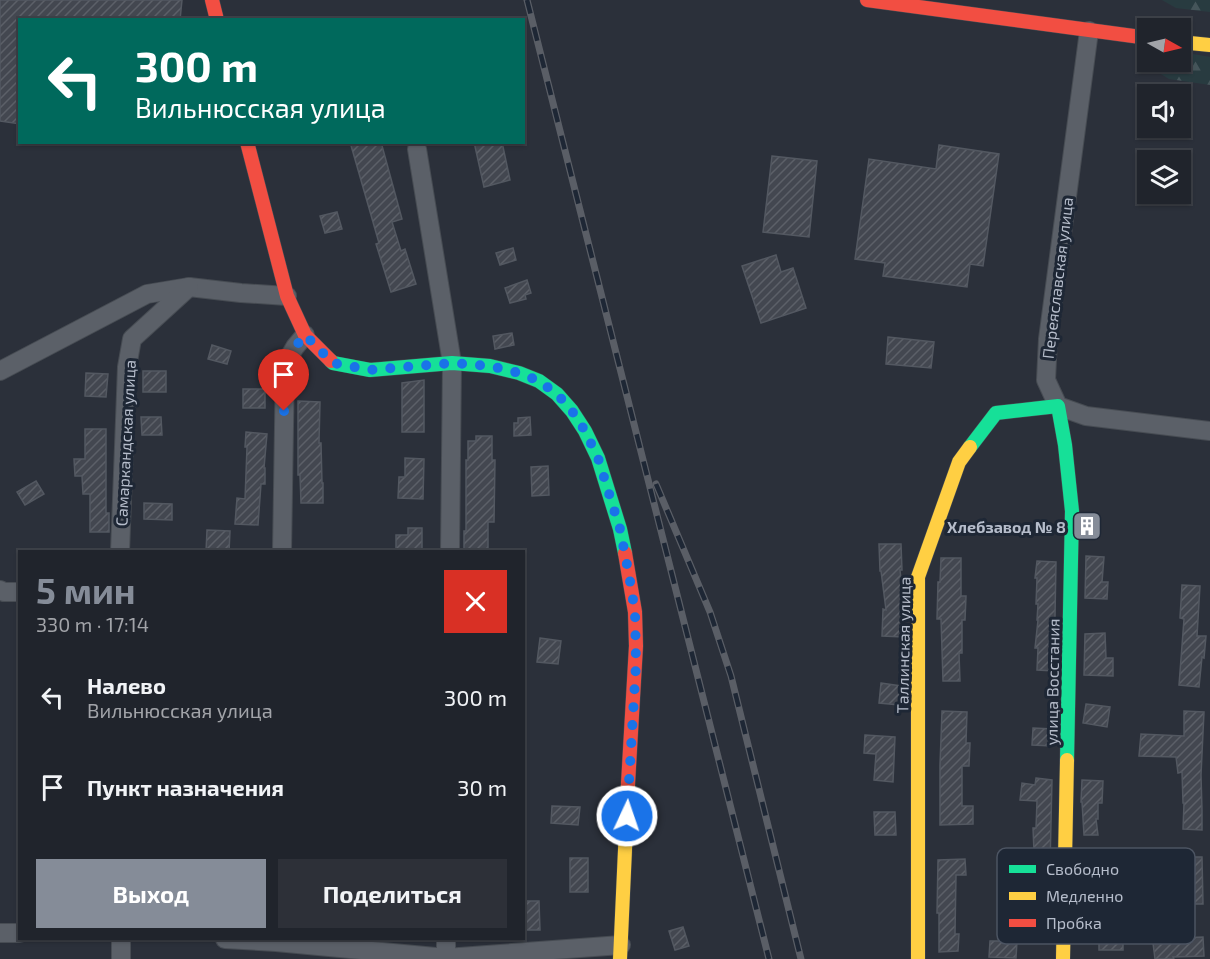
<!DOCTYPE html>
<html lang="ru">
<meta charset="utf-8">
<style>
body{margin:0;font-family:"Exo 2",sans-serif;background:#2d3038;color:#f1f3f6;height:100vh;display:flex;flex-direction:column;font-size:22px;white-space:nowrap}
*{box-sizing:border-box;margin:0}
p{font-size:20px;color:#a2a4a9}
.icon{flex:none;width:33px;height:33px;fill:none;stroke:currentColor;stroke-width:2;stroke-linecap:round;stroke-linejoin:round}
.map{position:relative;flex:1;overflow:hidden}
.sheet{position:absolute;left:18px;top:550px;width:507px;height:390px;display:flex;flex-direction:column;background:#20242c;border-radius:0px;box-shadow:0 2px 4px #0004,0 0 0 2px #3d4148}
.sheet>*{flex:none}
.guide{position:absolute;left:18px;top:18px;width:507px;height:126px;border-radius:0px;box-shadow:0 2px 4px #0004,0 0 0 2px #3d4148;background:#00695c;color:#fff;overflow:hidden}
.needle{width:39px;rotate:98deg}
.fabs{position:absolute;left:1137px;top:18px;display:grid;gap:12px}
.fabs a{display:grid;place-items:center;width:54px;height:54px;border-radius:0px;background:#20242c;box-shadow:0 2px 4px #0004,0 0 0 2px #3d4148;font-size:30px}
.pin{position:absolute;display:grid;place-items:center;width:51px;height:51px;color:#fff;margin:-62px -26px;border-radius:50% 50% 50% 0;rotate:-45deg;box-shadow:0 0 6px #0007}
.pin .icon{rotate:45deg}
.me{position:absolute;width:66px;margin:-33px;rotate:3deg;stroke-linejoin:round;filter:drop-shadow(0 0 4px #0008)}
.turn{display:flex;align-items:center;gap:21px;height:126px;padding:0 18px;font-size:27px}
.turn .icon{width:78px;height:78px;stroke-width:2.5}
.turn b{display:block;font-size:42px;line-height:51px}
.round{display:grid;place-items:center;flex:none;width:63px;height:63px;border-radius:0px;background:#2d3038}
.overview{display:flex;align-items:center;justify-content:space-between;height:102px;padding:0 18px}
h1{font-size:36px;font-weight:700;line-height:45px;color:#858c98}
.button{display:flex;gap:12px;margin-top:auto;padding:12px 18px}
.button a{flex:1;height:69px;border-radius:0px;background:#858c98;color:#fff;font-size:24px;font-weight:700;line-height:69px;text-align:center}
.button a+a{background:#2d3038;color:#f1f3f6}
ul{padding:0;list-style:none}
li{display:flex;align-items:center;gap:18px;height:90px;padding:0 18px}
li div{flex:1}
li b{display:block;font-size:22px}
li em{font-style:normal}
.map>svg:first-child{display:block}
</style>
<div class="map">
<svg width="1210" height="959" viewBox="0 0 1210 959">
<defs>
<pattern id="forest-firs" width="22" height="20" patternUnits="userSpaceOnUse" patternTransform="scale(1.5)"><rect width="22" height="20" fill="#283b40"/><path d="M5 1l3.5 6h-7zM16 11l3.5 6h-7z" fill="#45555a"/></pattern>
<pattern id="building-hatch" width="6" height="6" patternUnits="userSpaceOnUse" patternTransform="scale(1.5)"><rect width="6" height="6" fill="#434750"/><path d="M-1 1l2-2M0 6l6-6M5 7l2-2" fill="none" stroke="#5c6068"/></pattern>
</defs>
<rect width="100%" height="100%" fill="#2b303a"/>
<g fill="url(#forest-firs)">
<polygon points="1162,0 1210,0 1210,12 1176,8"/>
<polygon points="1181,52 1210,57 1210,85 1169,79 1140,61 1147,57 1148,62 1180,62"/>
</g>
<g fill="url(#building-hatch)" stroke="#535861" stroke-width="1.5">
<polygon points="0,0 182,0 180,20 20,20 20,124 0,121"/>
<polygon points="350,142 381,142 402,219 392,222 401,251 405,249 416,284 391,292 376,244 379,243"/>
<polygon points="474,142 502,142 510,180 484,187"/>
<polygon points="939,145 999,154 983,266 970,264 967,287 883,276 885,263 855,259 869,159 936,169"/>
<polygon points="772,156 817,161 809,237 763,232"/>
<polygon points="337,212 342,229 325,233 320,216"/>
<polygon points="513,248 516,260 500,265 496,253"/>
<polygon points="776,255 781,272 793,268 806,308 761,323 742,266"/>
<polygon points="527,280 531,293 525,295 526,299 510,303 505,288"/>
<polygon points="512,333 514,345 495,349 493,336"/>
<polygon points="888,337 934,342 931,368 886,364"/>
<polygon points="212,345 231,351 227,364 208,359"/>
<rect x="143" y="371" width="23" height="21"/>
<polygon points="86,373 108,374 106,397 85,396"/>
<polygon points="424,380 424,432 402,432 402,383"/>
<rect x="243" y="389" width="22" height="19"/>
<polygon points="298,401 320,402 319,443 321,443 322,483 323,483 323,503 301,503 300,475 298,475"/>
<polygon points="141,417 161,417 162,435 142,435"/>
<polygon points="530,417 531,435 514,436 514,423 518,423 518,418"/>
<polygon points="85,429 106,429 106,513 109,513 109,532 90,532 90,494 83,494 82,476 75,476 74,459 85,459"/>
<polygon points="246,432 267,434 264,468 265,468 265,484 261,484 258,525 235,524 237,498 245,499 247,447 245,447"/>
<polygon points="476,436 492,436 492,460 495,460 494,522 488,522 488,552 464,552 464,531 466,531 466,460 468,460 468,441 476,441"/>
<polygon points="405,458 424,459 423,499 398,498 399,477 405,477"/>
<polygon points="548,466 549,495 532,496 531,467"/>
<polygon points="36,481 44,494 25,505 17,492"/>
<polygon points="144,503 172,504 172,520 144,519"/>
<polygon points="408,528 422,528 422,551 396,550 396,535 408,535"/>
<polygon points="207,530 230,531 229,552 206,552"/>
<polygon points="879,544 901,544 902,570 900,570 903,599 903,637 882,636 883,609 886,610 881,571 880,571"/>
<polygon points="1086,556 1104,557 1102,582 1108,582 1107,599 1085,598"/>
<polygon points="941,558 961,558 961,596 966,596 965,620 962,620 962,653 959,653 960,681 943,681 941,619 937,619 938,582 940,582"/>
<polygon points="1037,561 1056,562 1054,671 1037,670 1038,648 1035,648 1038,620 1037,620 1038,604 1036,604 1037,578 1035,578"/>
<polygon points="1182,585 1200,586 1197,636 1206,636 1204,658 1202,657 1199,687 1179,685 1184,619 1180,618"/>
<polygon points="1105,633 1106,658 1113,658 1113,676 1084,675 1085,634"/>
<polygon points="540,638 561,641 558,664 537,662"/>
<polygon points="881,683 901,686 899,705 879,703"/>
<polygon points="1086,704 1110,707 1107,727 1083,723"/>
<polygon points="942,711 967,712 966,743 970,743 969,766 962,766 962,806 973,806 973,824 940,825 940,765"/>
<polygon points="1184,711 1204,712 1201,775 1202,810 1202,830 1183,829 1184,803 1183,803 1182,772 1178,773 1176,757 1139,756 1141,734 1184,736"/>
<polygon points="1033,728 1053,729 1052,746 1032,745"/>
<polygon points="865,735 895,737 893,782 874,780 876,754 864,753"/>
<polygon points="1036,778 1052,780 1049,908 1040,908 1039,865 1035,865 1035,852 1034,852 1033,828 1036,828 1037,801 1020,800 1022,783 1035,785"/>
<polygon points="1082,780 1103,781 1102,803 1098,803 1098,819 1096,819 1098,835 1084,835 1082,802 1081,802"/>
<polygon points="552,806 580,807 578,825 551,823"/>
<polygon points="874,812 895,812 896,835 875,835"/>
<polygon points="1185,857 1202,857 1203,904 1179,904 1178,880 1185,880"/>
<rect x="570" y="858" width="18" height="34"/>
<polygon points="965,859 966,875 956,875 955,934 959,934 958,951 939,952 939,913 937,913 938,860"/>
<polygon points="524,901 539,901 540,930 524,930"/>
<rect x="1099" y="922" width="24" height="28"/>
<polygon points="683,927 689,946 675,950 669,931"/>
<polygon points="1203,937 1204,956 1173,957 1174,959 1155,959 1153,943 1180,941 1180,938"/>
<polygon points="990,941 1017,941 1016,958 989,957"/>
</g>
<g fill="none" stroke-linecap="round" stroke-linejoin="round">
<g stroke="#474c53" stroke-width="20">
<g id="street">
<polyline points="1089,31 1048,339 1046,380 1058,406 1086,416 1210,431"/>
<polyline points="417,149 452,363 450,552"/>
<polyline points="0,371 147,294 189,287 241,293 287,296"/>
<polyline points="120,552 127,367 132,339 189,287"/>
<polyline points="282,552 285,364 295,347 305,335"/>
<polyline points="0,590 4,592 20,592"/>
<polyline points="0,933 20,933"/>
<polyline points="121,939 121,959"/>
<polyline points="225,939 276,942 446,958 621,945"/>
<polyline points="446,959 446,939"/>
</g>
</g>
<g stroke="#474c53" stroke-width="15">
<g id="fast">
<polyline points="331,361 333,363 370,370 452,363 490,366 519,373 539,381 557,394 572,411 585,431 598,458 620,529 625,553"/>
<polyline points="970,447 996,413 1058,406 1065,445 1072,511 1067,760"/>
</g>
</g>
<g stroke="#474c53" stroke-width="15">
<g id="slow">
<polyline points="1180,42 1210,45"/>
<polyline points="620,959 628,784"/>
<polyline points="918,959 918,577 959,462 970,447"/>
<polyline points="1063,959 1067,760"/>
</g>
</g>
<g stroke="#474c53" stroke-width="15">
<g id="jam">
<polyline points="212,0 217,20"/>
<polyline points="867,0 1148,38"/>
<polyline points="247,142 287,296 305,335 331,361"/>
<polyline points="625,553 635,612 636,646 628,784"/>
</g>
</g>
<use href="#street" stroke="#5b6068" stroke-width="18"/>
<use href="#fast" stroke="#16e098" stroke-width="14"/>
<use href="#slow" stroke="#ffcf43" stroke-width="14"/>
<use href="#jam" stroke="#f24e42" stroke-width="14"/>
<g stroke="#5a5e66" stroke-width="7">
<g id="rail">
<polyline points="527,0 769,959"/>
<polyline points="656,484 710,612 731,676 801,959"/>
</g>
</g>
<use href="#rail" stroke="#1e2735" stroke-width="4.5" stroke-dasharray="14" stroke-linecap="butt"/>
</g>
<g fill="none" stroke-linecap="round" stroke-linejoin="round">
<polyline stroke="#1a73e8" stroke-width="10" stroke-dasharray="0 18" points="284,411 285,364 295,347 305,335 333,363 370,370 452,363 490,366 519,373 539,381 557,394 572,411 585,431 598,458 620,529 629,575 635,612 636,664 627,816"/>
</g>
<defs>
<g id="building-square" transform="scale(1.5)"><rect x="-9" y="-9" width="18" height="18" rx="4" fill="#858c98" stroke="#1e2735"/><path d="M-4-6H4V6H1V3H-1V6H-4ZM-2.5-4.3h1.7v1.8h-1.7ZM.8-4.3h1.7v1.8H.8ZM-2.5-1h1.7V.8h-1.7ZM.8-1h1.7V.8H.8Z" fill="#fff"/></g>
</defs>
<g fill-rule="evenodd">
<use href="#building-square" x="1087" y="526"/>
</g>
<g text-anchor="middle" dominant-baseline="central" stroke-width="6" stroke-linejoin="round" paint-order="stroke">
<g font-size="16" fill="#b6bdcb" stroke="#1e2735">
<text transform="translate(1057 278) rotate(-83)">Переяславская улица</text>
<text transform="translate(125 443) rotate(-87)">Самаркандская улица</text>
<text transform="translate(903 645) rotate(-89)">Таллинская улица</text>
<text transform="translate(1052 682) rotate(-89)">улица Восстания</text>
</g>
<g font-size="16" font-weight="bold" fill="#b6bdcb" stroke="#1e2735" text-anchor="end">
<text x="1066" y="526">Хлебзавод № 8</text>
</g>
</g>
<rect x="997" y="848" width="198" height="96" rx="9" fill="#1e2735" stroke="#4c5462" stroke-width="1.5"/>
<rect x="1009" y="865" width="27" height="8" fill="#16e098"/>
<rect x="1009" y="892" width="27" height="8" fill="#ffcf43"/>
<rect x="1009" y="919" width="27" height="8" fill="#f24e42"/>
<g font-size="16" fill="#b6bdcb">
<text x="1046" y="875">Свободно</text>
<text x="1046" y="902">Медленно</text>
<text x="1046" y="929">Пробка</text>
</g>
</svg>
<div class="fabs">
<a><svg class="needle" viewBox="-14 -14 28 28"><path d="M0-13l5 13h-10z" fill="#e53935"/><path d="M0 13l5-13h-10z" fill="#a2a4a9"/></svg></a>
<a><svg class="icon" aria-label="sound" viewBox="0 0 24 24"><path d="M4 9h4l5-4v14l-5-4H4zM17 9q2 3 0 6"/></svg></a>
<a><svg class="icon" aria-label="layers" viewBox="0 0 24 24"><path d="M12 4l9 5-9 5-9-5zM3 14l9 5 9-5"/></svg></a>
</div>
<div class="pin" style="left:284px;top:411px;background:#d93025"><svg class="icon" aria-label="arrive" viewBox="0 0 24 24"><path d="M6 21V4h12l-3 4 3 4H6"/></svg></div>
<svg class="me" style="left:627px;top:816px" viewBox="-20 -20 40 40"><circle r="17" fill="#1a73e8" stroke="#fff" stroke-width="3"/><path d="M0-11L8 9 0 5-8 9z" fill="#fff"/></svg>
<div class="guide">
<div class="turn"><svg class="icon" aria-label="left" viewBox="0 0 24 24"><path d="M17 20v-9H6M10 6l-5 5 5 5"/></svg><div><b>300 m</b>Вильнюсская улица</div></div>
</div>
<section class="sheet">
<div class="overview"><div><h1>5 мин</h1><p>330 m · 17:14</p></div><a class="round" style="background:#d93025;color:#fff"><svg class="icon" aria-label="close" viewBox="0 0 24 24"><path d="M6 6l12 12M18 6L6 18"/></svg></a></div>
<ul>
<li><svg class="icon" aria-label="left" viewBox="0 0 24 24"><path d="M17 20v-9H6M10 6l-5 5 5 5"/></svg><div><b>Налево</b><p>Вильнюсская улица</p></div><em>300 m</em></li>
<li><svg class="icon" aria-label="arrive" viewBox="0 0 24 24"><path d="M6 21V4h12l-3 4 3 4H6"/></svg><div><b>Пункт назначения</b></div><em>30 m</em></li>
</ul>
<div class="button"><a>Выход</a><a>Поделиться</a></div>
</section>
</div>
